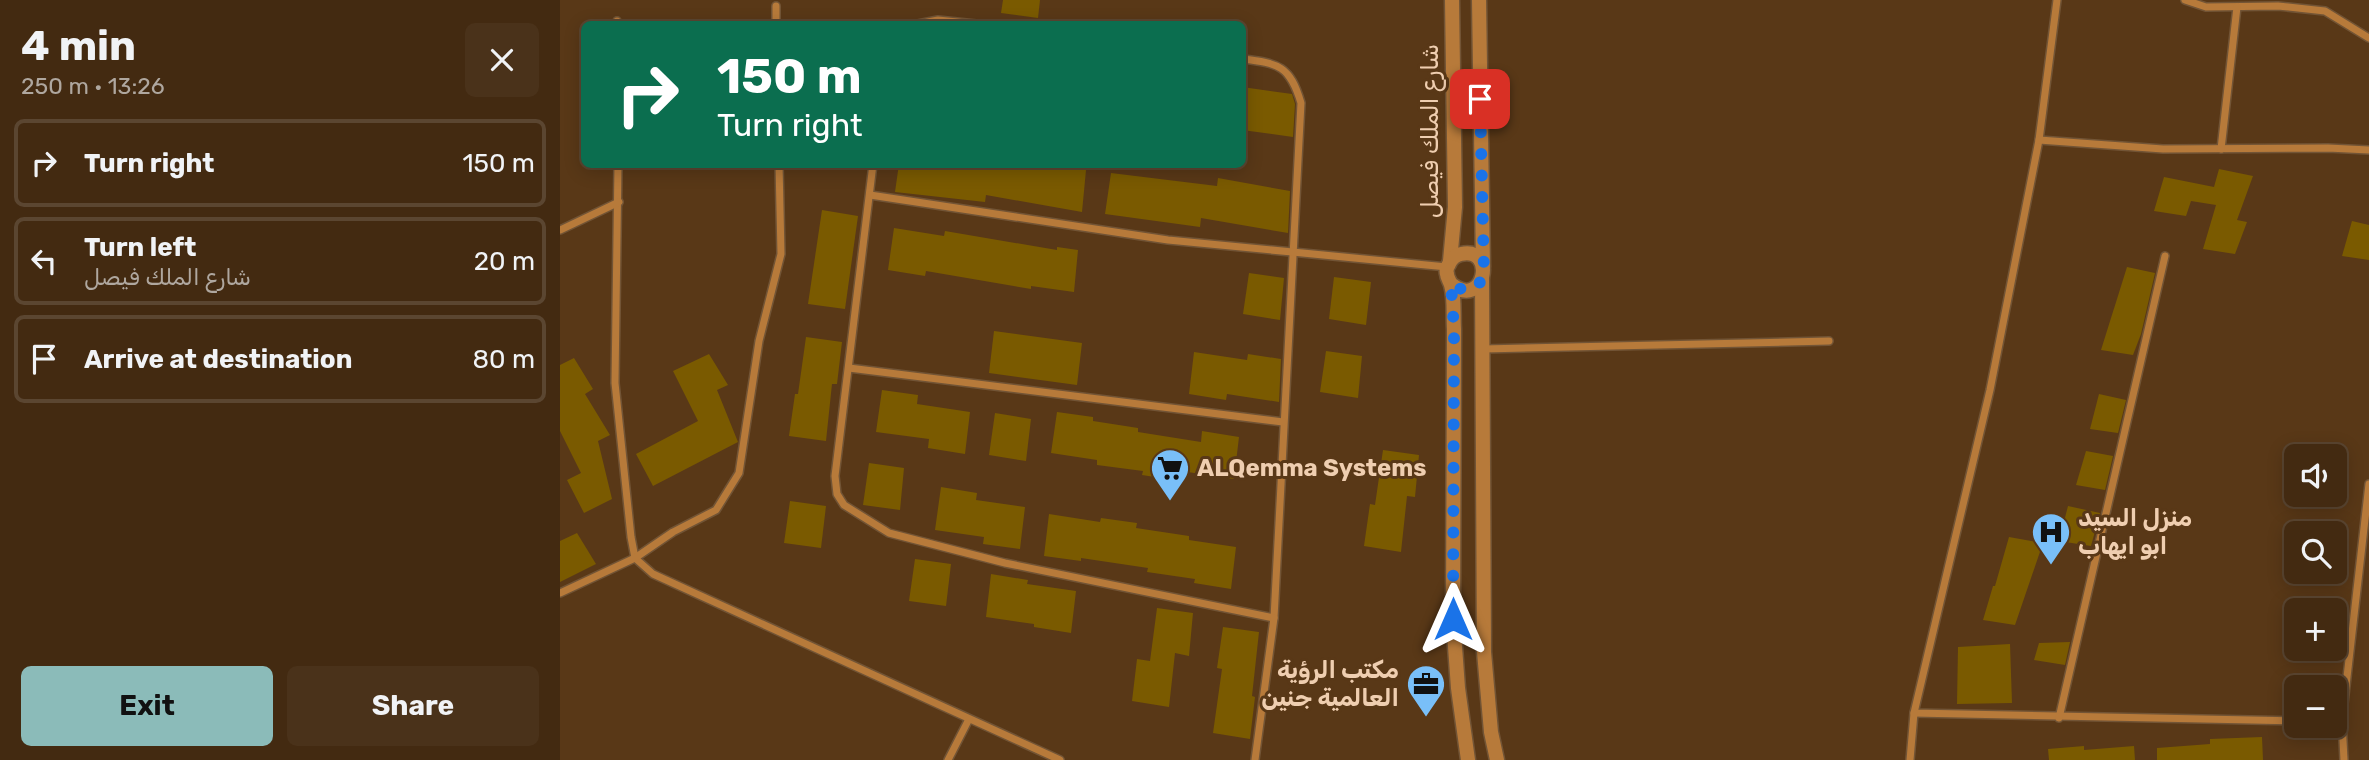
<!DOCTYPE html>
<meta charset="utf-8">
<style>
body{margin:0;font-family:Rubik,Vazirmatn,sans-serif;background:#4a321a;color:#f1f3f6;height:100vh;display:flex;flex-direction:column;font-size:26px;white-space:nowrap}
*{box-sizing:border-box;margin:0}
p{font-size:23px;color:#afa79f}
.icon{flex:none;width:38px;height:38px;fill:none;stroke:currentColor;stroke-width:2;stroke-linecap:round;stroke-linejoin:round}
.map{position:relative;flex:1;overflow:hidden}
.sheet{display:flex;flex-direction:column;background:#432a11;width:560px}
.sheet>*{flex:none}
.guide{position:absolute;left:21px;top:21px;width:665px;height:147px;border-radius:10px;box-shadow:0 4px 18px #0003,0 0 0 2px #5b4631;background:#0b6e4f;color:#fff;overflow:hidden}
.tools{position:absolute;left:1724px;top:444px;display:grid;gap:14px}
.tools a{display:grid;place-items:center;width:63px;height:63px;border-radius:10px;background:#432a11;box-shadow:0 4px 18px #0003,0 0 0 2px #5b4631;font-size:35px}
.pin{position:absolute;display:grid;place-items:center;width:60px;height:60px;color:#fff;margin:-30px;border-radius:14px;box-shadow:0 4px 10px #0006}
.me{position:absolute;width:77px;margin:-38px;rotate:0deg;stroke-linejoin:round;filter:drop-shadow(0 0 5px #0008)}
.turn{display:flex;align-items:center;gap:24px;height:147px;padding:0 21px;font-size:32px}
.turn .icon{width:91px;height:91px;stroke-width:2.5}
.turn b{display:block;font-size:49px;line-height:60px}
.round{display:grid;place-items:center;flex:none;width:74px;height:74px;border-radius:10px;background:#4a321a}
.overview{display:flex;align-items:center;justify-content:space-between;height:119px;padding:0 21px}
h1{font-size:42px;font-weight:700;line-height:52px}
.action{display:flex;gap:14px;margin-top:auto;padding:14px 21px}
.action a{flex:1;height:80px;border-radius:10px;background:#8bbbb9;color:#111;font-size:28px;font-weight:700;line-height:80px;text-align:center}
.action a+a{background:#4a321a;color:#f1f3f6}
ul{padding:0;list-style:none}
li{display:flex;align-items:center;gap:21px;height:88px;margin:0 14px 10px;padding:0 7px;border:4px solid #5b4631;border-radius:10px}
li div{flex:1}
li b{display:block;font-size:26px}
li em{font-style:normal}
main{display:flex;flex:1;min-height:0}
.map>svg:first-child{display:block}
</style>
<main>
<section class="sheet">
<div class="overview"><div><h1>4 min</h1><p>250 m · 13:26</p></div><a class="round"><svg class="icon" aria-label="close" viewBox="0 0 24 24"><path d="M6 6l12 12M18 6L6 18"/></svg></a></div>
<ul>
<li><svg class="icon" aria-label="right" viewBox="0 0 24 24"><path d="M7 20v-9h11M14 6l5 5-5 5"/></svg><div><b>Turn right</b></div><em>150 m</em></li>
<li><svg class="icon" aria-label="left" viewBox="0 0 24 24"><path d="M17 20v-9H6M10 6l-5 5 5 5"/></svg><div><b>Turn left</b><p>شارع الملك فيصل</p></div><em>20 m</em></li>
<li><svg class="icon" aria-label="arrive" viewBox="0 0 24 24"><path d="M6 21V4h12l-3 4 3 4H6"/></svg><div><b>Arrive at destination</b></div><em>80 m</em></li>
</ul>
<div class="action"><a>Exit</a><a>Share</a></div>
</section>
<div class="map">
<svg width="1809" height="760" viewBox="0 0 1809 760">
<rect width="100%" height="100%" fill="#593817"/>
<g fill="#7a5a00">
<polygon points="443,0 480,0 478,18 441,13"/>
<polygon points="682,87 732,94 735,104 733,137 682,130"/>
<polygon points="339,164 491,164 526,170 522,212 426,195 425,202 335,192"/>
<polygon points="1659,169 1693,176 1677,220 1687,222 1675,254 1643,249 1656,205 1631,201 1626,216 1594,211 1604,177 1654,187"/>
<polygon points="551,173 657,186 658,178 730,191 728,233 641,218 640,227 545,214"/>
<polygon points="262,210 298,216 285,309 248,304"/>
<polygon points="1792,221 1809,225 1809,260 1782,256"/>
<polygon points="334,228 384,236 385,231 497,250 497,247 518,250 514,292 471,286 471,289 366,271 365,276 328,270"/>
<polygon points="1567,267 1595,273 1581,334 1573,355 1541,350"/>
<polygon points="689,273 724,278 720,320 683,314"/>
<polygon points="774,277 811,282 806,325 769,319"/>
<polygon points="434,331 522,343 517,385 429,373"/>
<polygon points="246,337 282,342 277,384 272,384 266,441 229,436 235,394 238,394"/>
<polygon points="766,351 802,356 798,398 760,392"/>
<polygon points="634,352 687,360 688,354 721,359 719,402 667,394 666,400 629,394"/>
<polygon points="149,354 168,385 157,390 178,442 93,486 76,454 138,421 113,371"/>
<polygon points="14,358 33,389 25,394 50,435 38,441 52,499 24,513 7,480 21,473 0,431 0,365"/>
<polygon points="322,390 358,395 357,404 410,412 405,454 368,448 369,439 316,432"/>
<polygon points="1539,394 1566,400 1558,433 1530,429"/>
<polygon points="497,412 533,417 533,421 578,428 578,432 641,442 642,431 679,437 674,479 621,471 620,481 582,475 583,471 537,465 537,460 491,453"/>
<polygon points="435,413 471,419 466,461 429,455"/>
<polygon points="823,450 859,455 855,497 847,496 841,552 804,546 810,504 815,505"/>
<polygon points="1526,451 1553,456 1545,490 1516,485"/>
<polygon points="309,463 344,468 340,510 303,505"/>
<polygon points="381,487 417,493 416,500 465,507 460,549 423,544 424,537 375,530"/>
<polygon points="230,501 266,506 261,548 224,543"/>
<polygon points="1508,506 1540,513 1531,546 1499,541"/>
<polygon points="489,514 540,522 541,518 577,523 576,528 629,536 629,540 676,547 671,589 634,583 635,579 587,572 588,568 521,558 521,561 484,556"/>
<polygon points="17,533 36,564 0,582 0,541"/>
<polygon points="1449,537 1483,543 1455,625 1423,620 1433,586 1435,586"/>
<polygon points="355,559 391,564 386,606 349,601"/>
<polygon points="431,574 468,580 467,584 516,591 511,633 474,627 474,624 426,617"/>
<polygon points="597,608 633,613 629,656 615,653 609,707 572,701 577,659 590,661"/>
<polygon points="663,627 699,632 692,696 695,697 690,739 653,733 662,669 657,668"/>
<polygon points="1510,642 1505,665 1474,660 1479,643"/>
<polygon points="1450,644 1452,703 1397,704 1398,647"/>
<polygon points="1702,737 1703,760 1597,760 1597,748 1650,744 1650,739"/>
<polygon points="1524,746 1524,750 1574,746 1575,760 1489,760 1488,749"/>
</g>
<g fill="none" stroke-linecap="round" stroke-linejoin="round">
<g stroke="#725435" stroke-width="10">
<g id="street">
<polyline points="1497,0 1479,140 1430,390 1354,713 1736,721"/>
<polyline points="1625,0 1646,7 1718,6 1765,11 1809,38"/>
<polyline points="57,21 57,24"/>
<polyline points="216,24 216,6"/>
<polyline points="358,24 378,20 416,24"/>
<polyline points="1479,140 1603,149 1768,148 1809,150"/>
<polyline points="1661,149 1677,7"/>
<polyline points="58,164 55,383 71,537 75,558 93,574 500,760"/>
<path d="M313,164L275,476L277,494L284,505L329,533L445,563L714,618L741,103C730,66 719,63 682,59"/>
<polyline points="310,195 608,240 887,267"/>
<polyline points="0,230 59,202"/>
<polyline points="923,349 1269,341"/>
<polyline points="289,368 723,422"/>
<polyline points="0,593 75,558 113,532 156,510 179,473 199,341 221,254 219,164"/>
<polyline points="1499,718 1605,256"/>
<polyline points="1774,721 1782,721 1784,760"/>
<polyline points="1782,721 1809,484"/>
<polyline points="388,760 409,719"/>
<polyline points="695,760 714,618"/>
<polyline points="1350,760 1354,713"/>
</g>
</g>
<g stroke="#725435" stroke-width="17">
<g id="secondary">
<polyline points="919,0 923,266"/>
<polyline points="890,261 895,207 892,0"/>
<polyline points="922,279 924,652 931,732 937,760"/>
<path d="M891,284C925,311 937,246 901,254C896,255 891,259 889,264C887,267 886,271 887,274C887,278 890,281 891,285C895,298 893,316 894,329L893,619L898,688L908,760"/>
</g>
</g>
<use href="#street" stroke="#b77a3a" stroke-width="7"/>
<use href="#secondary" stroke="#b77a3a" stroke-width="14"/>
</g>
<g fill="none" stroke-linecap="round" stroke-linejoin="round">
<path stroke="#1a73e8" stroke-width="12" stroke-dasharray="0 21.6" d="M893,619L894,329L891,284C905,294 920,290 924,273L920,99"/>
</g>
<defs>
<g id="supermarket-pin" transform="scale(2.0125)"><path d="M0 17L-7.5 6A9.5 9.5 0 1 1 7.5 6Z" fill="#79bff8" stroke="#593817"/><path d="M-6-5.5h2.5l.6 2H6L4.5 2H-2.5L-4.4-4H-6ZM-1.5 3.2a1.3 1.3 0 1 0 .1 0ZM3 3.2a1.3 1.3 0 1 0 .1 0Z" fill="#111"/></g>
<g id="hospital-pin" transform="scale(2.0125)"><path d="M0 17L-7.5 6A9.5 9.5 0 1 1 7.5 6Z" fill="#79bff8" stroke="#593817"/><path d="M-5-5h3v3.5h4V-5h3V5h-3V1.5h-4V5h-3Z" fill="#111"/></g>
<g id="office-pin" transform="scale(2.0125)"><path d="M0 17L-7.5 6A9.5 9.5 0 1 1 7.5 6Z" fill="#79bff8" stroke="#593817"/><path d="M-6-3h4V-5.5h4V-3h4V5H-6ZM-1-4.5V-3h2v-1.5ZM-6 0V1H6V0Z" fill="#111"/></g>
</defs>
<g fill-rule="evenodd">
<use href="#supermarket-pin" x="610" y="468"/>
<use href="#hospital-pin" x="1491" y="532"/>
<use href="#office-pin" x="866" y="684"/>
</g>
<g text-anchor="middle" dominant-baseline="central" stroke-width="6" stroke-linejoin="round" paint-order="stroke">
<g font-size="24" fill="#efceb0" stroke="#593817">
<text transform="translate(870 131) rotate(-90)">شارع الملك فيصل</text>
</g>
<g font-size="24" font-weight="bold" fill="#efceb0" stroke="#593817" text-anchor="start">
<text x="637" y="468">ALQemma Systems</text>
<text x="1518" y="518">منزل السيد<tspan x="1518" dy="28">ابو ايهاب</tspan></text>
<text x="839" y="670" text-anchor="end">مكتب الرؤية<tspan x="839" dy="28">العالمية جنين</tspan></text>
</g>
</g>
</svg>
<div class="tools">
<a><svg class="icon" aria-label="sound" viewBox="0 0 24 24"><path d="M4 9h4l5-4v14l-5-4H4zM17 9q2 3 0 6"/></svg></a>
<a><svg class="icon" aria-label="search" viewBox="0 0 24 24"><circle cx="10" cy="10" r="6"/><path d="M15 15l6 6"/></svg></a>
<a>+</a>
<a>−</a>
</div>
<div class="pin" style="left:920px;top:99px;background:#d93025"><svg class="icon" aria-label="arrive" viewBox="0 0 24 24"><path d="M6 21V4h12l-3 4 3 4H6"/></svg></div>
<svg class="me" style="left:893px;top:619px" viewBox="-20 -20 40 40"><path d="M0-17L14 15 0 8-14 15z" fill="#1a73e8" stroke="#fff" stroke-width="4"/></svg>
<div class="guide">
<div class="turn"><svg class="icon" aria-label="right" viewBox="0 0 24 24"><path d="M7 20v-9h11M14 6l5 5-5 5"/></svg><div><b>150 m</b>Turn right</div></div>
</div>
</div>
</main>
